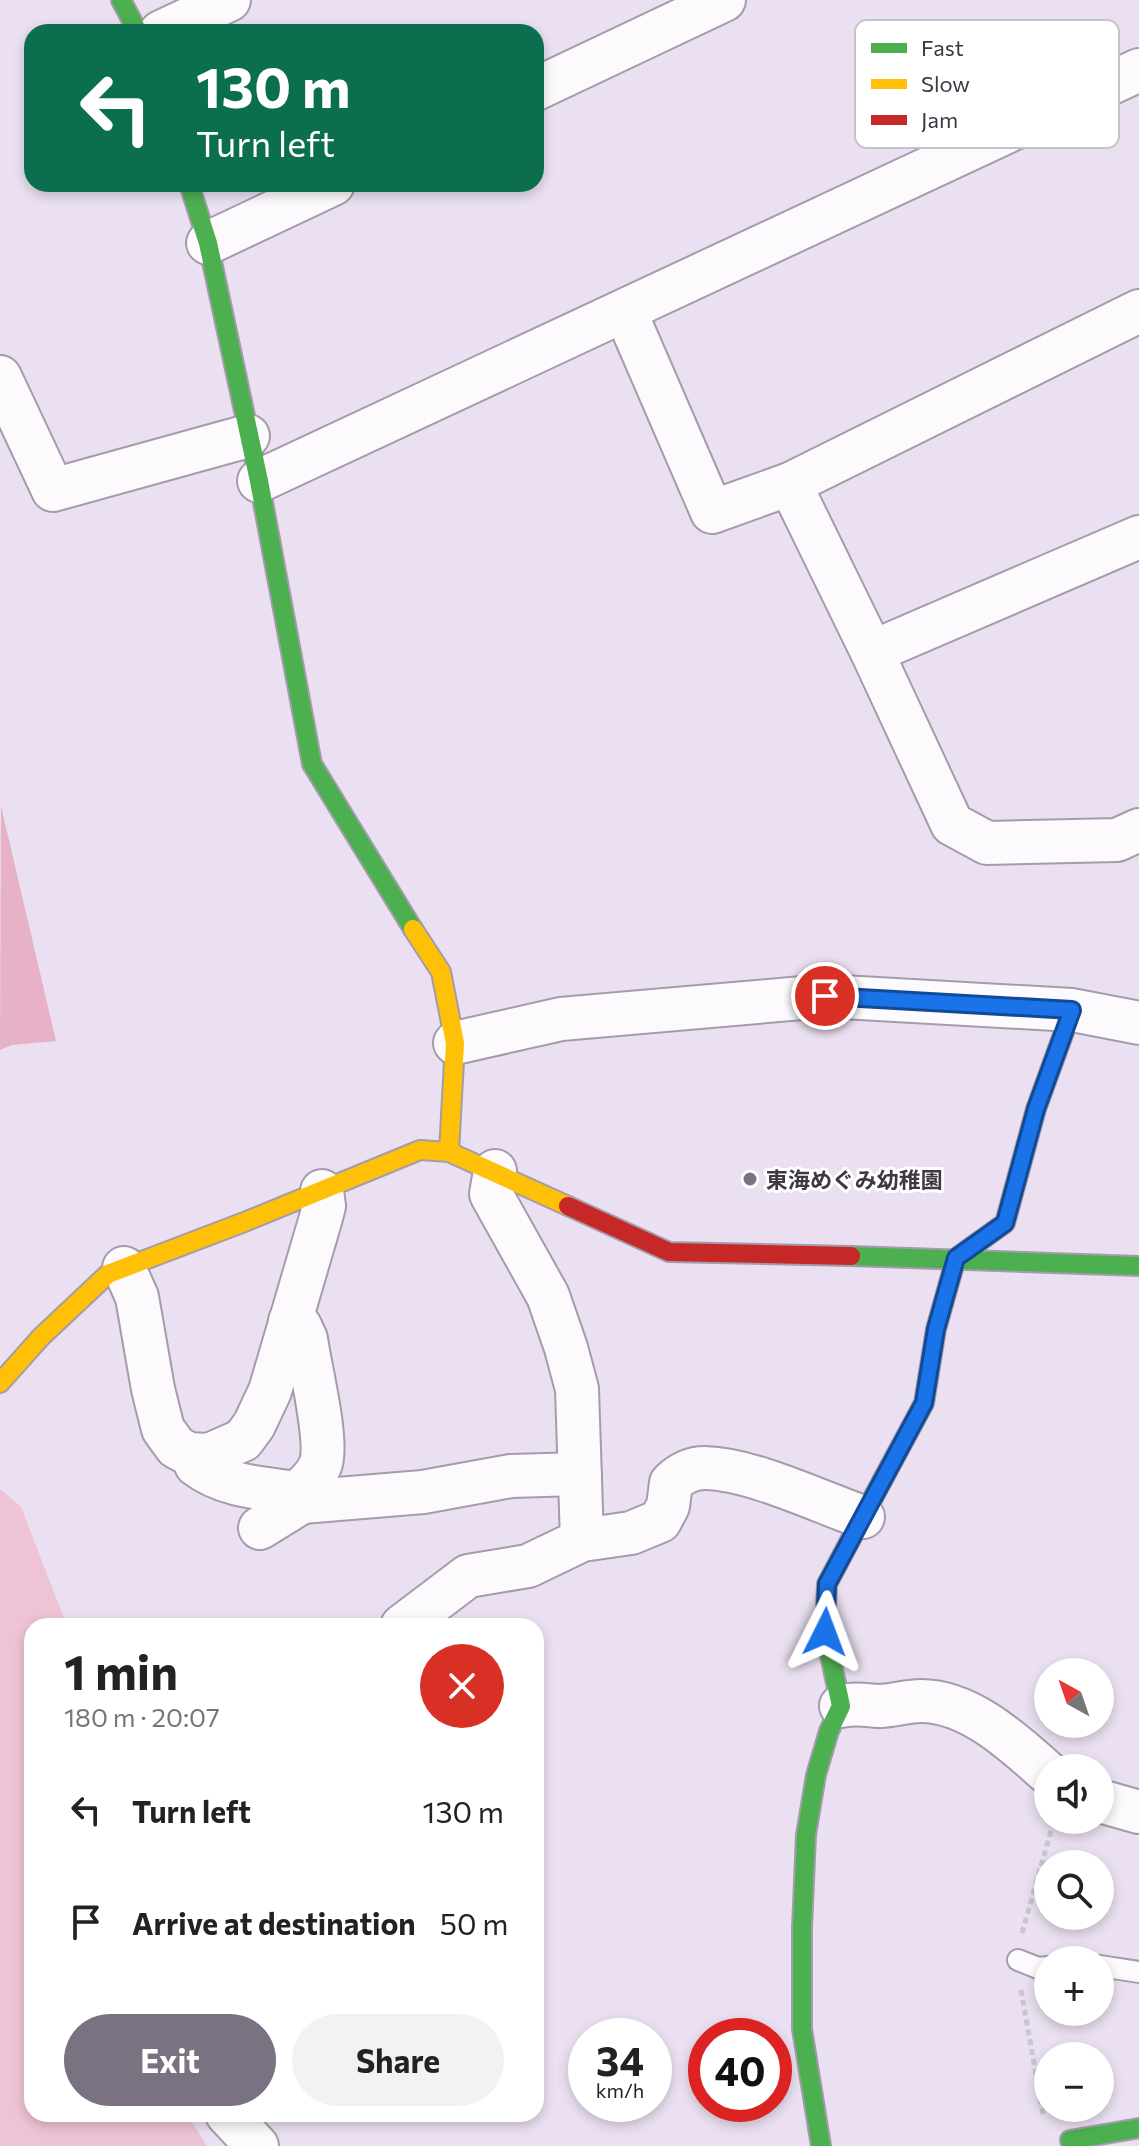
<!DOCTYPE html>
<meta charset="utf-8">
<style>
body{margin:0;font-family:Commissioner,"Noto Sans JP",sans-serif;background:#f2f2f2;color:#222;height:100vh;display:flex;flex-direction:column;font-size:30px;white-space:nowrap}
*{box-sizing:border-box;margin:0}
p{font-size:26px;color:#767676}
.icon{flex:none;width:44px;height:44px;fill:none;stroke:currentColor;stroke-width:2;stroke-linecap:round;stroke-linejoin:round}
.map{position:relative;flex:1;overflow:hidden}
.sheet{position:absolute;left:24px;top:1618px;width:520px;height:504px;display:flex;flex-direction:column;background:#fff;border-radius:24px;box-shadow:0 4px 12px #0003}
.sheet>*{flex:none}
.hud{position:absolute;left:24px;top:24px;width:520px;height:168px;border-radius:24px;box-shadow:0 4px 12px #0003;background:#0b6e4f;color:#fff;overflow:hidden}
.needle{width:52px;rotate:320deg}
.tools{position:absolute;left:1034px;top:1658px;display:grid;gap:16px}
.tools a{display:grid;place-items:center;width:80px;height:80px;border-radius:50%;background:#fff;box-shadow:0 4px 12px #0003;font-size:40px}
.speed{position:absolute;left:568px;top:2018px;display:flex;gap:16px;font-size:40px;font-weight:700;text-align:center}
.speed>*{display:grid;place-content:center;width:104px;height:104px;border-radius:50%;background:#fff;box-shadow:0 4px 12px #0003;line-height:1}
.speed small{font-size:20px;font-weight:400}
.speed .limit{border:12px solid #d22;background:#fff;color:#111}
.pin{position:absolute;display:grid;place-items:center;width:68px;height:68px;color:#fff;margin:-34px;border:4px solid #fff;border-radius:50%;box-shadow:0 2px 8px #0007}
.me{position:absolute;width:88px;margin:-44px;rotate:3deg;stroke-linejoin:round;filter:drop-shadow(0 0 6px #0008)}
.turn{display:flex;align-items:center;gap:28px;height:168px;padding:0 40px;font-size:36px}
.turn .icon{width:104px;height:104px;stroke-width:2.5}
.turn b{display:block;font-size:56px;line-height:68px}
.round{display:grid;place-items:center;flex:none;width:84px;height:84px;border-radius:42px;background:#f2f2f2}
.summary{display:flex;align-items:center;justify-content:space-between;height:136px;padding:0 40px}
h1{font-size:48px;font-weight:700;line-height:60px}
.cta{display:flex;gap:16px;margin-top:auto;padding:16px 40px}
.cta a{flex:1;height:92px;border-radius:48px;background:#7b7281;color:#fff;font-size:32px;font-weight:700;line-height:92px;text-align:center}
.cta a+a{background:#f2f2f2;color:#222}
ul{padding:0;list-style:none}
li{display:flex;align-items:center;gap:24px;height:112px;padding:0 40px}
li div{flex:1}
li b{display:block;font-size:30px}
li em{font-style:normal}
.map>svg:first-child{display:block}
</style>
<div class="map">
<svg width="1139" height="2146" viewBox="0 0 1139 2146">
<rect width="100%" height="100%" fill="#eae0f1"/>
<polygon fill="#eec3d5" points="0,1489 21,1507 67,1626 32,1626 32,2114 187,2114 207,2146 0,2146"/>
<polygon fill="#e7b1c7" points="1,806 56,1041 12,1045 0,1050"/>
<g fill="none" stroke-linecap="round" stroke-linejoin="round">
<g stroke="#a49caa" stroke-width="24">
<g id="lane">
<polyline points="1018,1960 1038,1968 1048,1967"/>
<polyline points="1100,1966 1139,1972"/>
</g>
</g>
<g stroke="#a49caa" stroke-width="46">
<g id="street">
<polyline points="161,32 229,0"/>
<polyline points="536,89 724,0"/>
<polyline points="208,243 333,184"/>
<polyline points="625,311 712,512 790,484 1139,311"/>
<polyline points="0,377 53,490 248,436"/>
<polyline points="259,481 1139,70"/>
<polyline points="790,484 872,652 952,824 987,843 1117,840 1139,830"/>
<polyline points="872,652 1139,537"/>
<polyline points="455,1043 561,1019 825,996 1072,1010 1139,1023"/>
<polyline points="495,1171 491,1194 548,1296 566,1348 577,1389 582,1540"/>
<polyline points="124,1268 137,1297 153,1389 163,1429 176,1447 189,1454 209,1455 243,1440 254,1425 270,1391 320,1221 324,1206 322,1191"/>
<path d="M195,1455L196,1465C225,1487 262,1488 297,1493C306,1485 317,1476 321,1463C328,1438 310,1368 306,1339L300,1326L290,1321"/>
<polyline points="302,1502 423,1492 511,1476 580,1474"/>
<polyline points="260,1528 302,1502 297,1493"/>
<path d="M402,1626L468,1576L528,1566L582,1540L631,1533L660,1521L668,1506L671,1483C680,1474 692,1468 705,1468C752,1469 817,1501 863,1517"/>
<path d="M841,1706C855,1703 865,1705 878,1706C892,1706 907,1701 921,1701C970,1701 1014,1743 1048,1773"/>
<polyline points="1100,1801 1139,1812"/>
<polyline points="227,2114 257,2146"/>
</g>
</g>
<g stroke="#a49caa" stroke-width="22">
<g id="fast">
<polyline points="121,0 138,32"/>
<polyline points="189,184 208,243 259,481 312,764 413,929"/>
<polyline points="851,1256 1139,1266"/>
<polyline points="821,2146 802,2029 802,1928 806,1835 816,1775 829,1731 841,1706 825,1632 827,1584 854,1533"/>
<polyline points="1072,2146 1070,2140 1139,2128"/>
</g>
</g>
<g stroke="#a49caa" stroke-width="22">
<g id="slow">
<polyline points="413,929 441,972 455,1043 449,1152"/>
<polyline points="0,1383 41,1337 108,1274 247,1221 420,1150 449,1152 568,1206"/>
<polyline points="854,1533 924,1403 936,1329 956,1258 1005,1223 1036,1109 1072,1010"/>
</g>
</g>
<g stroke="#a49caa" stroke-width="22">
<polyline id="jam" points="568,1206 669,1252 851,1256"/>
</g>
<g stroke="#cac6ce" stroke-width="5" stroke-dasharray="6 4" stroke-linecap="butt">
<polyline points="1022,1933 1054,1820"/>
<polyline points="1021,1990 1043,2114"/>
</g>
<use href="#lane" stroke="#fcfafd" stroke-width="20"/>
<use href="#street" stroke="#fcfafd" stroke-width="42"/>
<use href="#fast" stroke="#4caf50" stroke-width="18"/>
<use href="#slow" stroke="#ffc107" stroke-width="18"/>
<use href="#jam" stroke="#c62828" stroke-width="18"/>
</g>
<g fill="none" stroke-linecap="round" stroke-linejoin="round">
<g stroke="#114b97" stroke-width="20">
<polyline id="route" points="825,996 1072,1010 1036,1109 1005,1223 956,1258 936,1329 924,1403 827,1584 825,1632"/>
</g>
<use href="#route" stroke="#1a73e8" stroke-width="14"/>
</g>
<circle fill="#7b7281" stroke="#fff" stroke-width="3" cx="750" cy="1179" r="8"/>
<g text-anchor="middle" dominant-baseline="central" stroke-width="6" stroke-linejoin="round" paint-order="stroke">
<g font-size="22" font-weight="bold" fill="#3f3744" stroke="#fff" text-anchor="start">
<text x="766" y="1179">東海めぐみ幼稚園</text>
</g>
</g>
<rect x="855" y="20" width="264" height="128" rx="12" fill="#fff" stroke="#c5c3c7" stroke-width="2"/>
<rect x="871" y="43" width="36" height="10" fill="#4caf50"/>
<rect x="871" y="79" width="36" height="10" fill="#ffc107"/>
<rect x="871" y="115" width="36" height="10" fill="#c62828"/>
<g font-size="22" fill="#3f3744">
<text x="921" y="56">Fast</text>
<text x="921" y="92">Slow</text>
<text x="921" y="128">Jam</text>
</g>
</svg>
<div class="tools">
<a><svg class="needle" viewBox="-14 -14 28 28"><path d="M0-13l5 13h-10z" fill="#e53935"/><path d="M0 13l5-13h-10z" fill="#767676"/></svg></a>
<a><svg class="icon" aria-label="sound" viewBox="0 0 24 24"><path d="M4 9h4l5-4v14l-5-4H4zM17 9q2 3 0 6"/></svg></a>
<a><svg class="icon" aria-label="search" viewBox="0 0 24 24"><circle cx="10" cy="10" r="6"/><path d="M15 15l6 6"/></svg></a>
<a>+</a>
<a>−</a>
</div>
<div class="speed"><div>34<small>km/h</small></div><div class="limit">40</div></div>
<div class="pin" style="left:825px;top:996px;background:#d93025"><svg class="icon" aria-label="arrive" viewBox="0 0 24 24"><path d="M6 21V4h12l-3 4 3 4H6"/></svg></div>
<svg class="me" style="left:825px;top:1632px" viewBox="-20 -20 40 40"><path d="M0-17L14 15 0 8-14 15z" fill="#1a73e8" stroke="#fff" stroke-width="4"/></svg>
<div class="hud">
<div class="turn"><svg class="icon" aria-label="left" viewBox="0 0 24 24"><path d="M17 20v-9H6M10 6l-5 5 5 5"/></svg><div><b>130 m</b>Turn left</div></div>
</div>
<section class="sheet">
<div class="summary"><div><h1>1 min</h1><p>180 m · 20:07</p></div><a class="round" style="background:#d93025;color:#fff"><svg class="icon" aria-label="close" viewBox="0 0 24 24"><path d="M6 6l12 12M18 6L6 18"/></svg></a></div>
<ul>
<li><svg class="icon" aria-label="left" viewBox="0 0 24 24"><path d="M17 20v-9H6M10 6l-5 5 5 5"/></svg><div><b>Turn left</b></div><em>130 m</em></li>
<li><svg class="icon" aria-label="arrive" viewBox="0 0 24 24"><path d="M6 21V4h12l-3 4 3 4H6"/></svg><div><b>Arrive at destination</b></div><em>50 m</em></li>
</ul>
<div class="cta"><a>Exit</a><a>Share</a></div>
</section>
</div>
